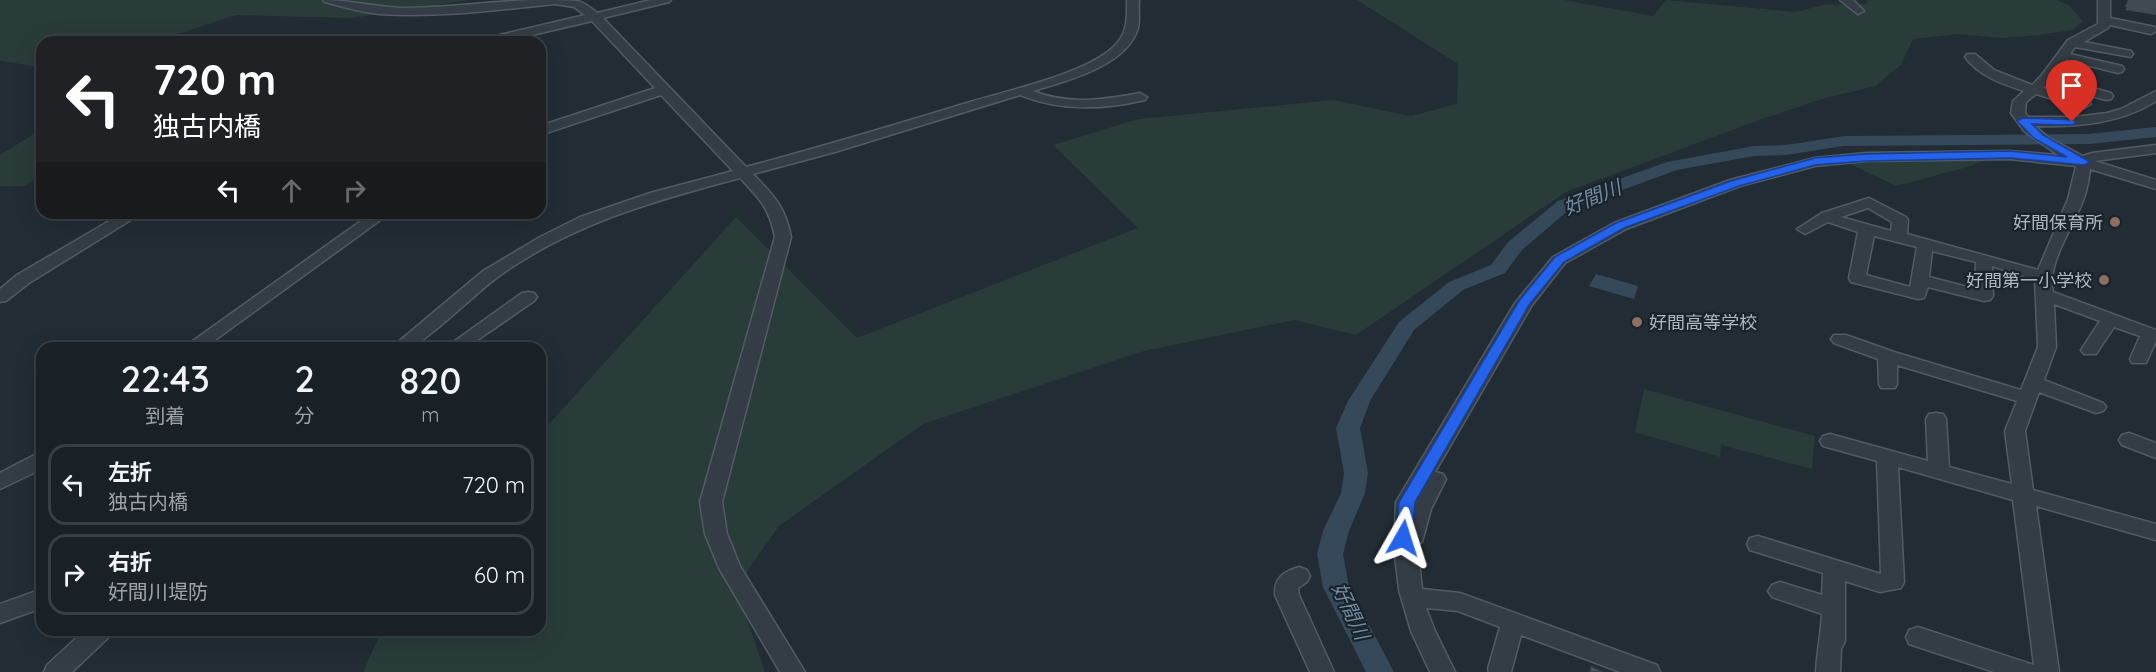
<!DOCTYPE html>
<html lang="ja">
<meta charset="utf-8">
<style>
body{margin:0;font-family:Quicksand,"Noto Sans JP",sans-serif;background:#262e33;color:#f1f3f6;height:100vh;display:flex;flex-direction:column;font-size:22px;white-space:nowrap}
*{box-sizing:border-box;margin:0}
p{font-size:20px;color:#9fa3a7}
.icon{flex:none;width:33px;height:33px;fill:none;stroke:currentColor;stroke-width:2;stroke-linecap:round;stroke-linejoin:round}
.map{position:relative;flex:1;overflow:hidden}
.side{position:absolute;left:36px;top:342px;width:510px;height:294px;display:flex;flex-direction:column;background:#192127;border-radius:18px;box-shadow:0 6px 24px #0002,0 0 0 2px #373e44}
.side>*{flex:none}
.guide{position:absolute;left:36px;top:36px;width:510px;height:183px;border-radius:18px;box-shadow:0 6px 24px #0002,0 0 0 2px #373e44;background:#202124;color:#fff;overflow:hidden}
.pin{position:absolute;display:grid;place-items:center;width:51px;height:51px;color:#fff;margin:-62px -26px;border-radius:50% 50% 50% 0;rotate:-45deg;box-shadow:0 0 6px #0007}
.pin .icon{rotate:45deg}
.me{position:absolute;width:66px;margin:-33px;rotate:6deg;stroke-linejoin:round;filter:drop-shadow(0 0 4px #0008)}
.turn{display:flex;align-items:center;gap:21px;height:126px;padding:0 18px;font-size:27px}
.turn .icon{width:78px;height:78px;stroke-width:2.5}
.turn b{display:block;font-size:42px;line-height:51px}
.lanes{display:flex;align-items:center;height:57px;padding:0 18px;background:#0003;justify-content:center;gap:30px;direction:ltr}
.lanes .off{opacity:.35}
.eta{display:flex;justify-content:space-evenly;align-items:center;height:102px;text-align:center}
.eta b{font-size:36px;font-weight:600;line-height:42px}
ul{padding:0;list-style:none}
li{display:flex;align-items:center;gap:18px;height:81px;margin:0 12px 9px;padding:0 6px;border:3px solid #373e44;border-radius:18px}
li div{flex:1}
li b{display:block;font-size:22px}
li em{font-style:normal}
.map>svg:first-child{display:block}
</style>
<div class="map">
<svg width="2156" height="672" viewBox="0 0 2156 672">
<rect width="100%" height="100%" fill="#212c34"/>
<g fill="#293c3a">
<polygon points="0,0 469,0 352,18 236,15 153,42 42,42 40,67 0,61"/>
<polygon points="1357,0 1564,0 1653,16 1666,0 1795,12 1823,5 1866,4 1868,0 2056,0 2069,5 2083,21 2073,30 2038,35 2003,38 1958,34 1913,39 1901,65 1875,86 1822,99 1759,120 1566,192 1356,335 1294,320 1144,351 923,424 779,526 736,587 765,672 363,672 382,630 540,630 540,434 736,217 857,338 1138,228 1053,145 1138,119 1333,100 1411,116 1457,104 1458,64"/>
<polygon points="42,129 42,174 24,186 0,186 0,155"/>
<polygon points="1986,159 1971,166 1896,186 1848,163"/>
<polygon points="1644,389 1815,436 1812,469 1721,445 1720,457 1635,432"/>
</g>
<polygon fill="#36495b" points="1596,274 1638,286 1634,299 1589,286"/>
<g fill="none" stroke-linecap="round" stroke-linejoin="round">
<polygon fill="#36495b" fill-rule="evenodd" points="2156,127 2156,137 2089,144 1844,146 1786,155 1754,156 1677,170 1570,209 1522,250 1505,273 1463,290 1414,330 1370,401 1360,428 1368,473 1365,493 1349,531 1343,554 1349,587 1394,672 1366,672 1323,587 1317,554 1323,531 1341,493 1344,473 1336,428 1348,401 1399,322 1449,282 1491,265 1508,242 1558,201 1667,162 1754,146 1786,145 1844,136 2089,134"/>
<g stroke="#525b63" stroke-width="3">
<g id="minor">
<path d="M323,0C350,0 375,7 401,8C450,8 497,0 545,0C555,0 567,0 577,1C584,2 591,8 597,13L651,0H671L669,2L603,18L746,167C821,147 895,125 970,102C1006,91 1094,72 1117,43C1128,31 1127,16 1127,0H1139C1138,9 1140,20 1138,28C1127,66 1066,81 1033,91C1068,105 1104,100 1140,93L1147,97L1145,100C1103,110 1060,111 1020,95L835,152L753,174C774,196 785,206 791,237L722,502L727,534L740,566L805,672H780L719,568L705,534L700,502L775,237C769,208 760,199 740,178C653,201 568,225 495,279C480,290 421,346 409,348C404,349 397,348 391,348L483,271L540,237L580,217L650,193L733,171L661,95L540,135V126L655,88L592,21L502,42H481L483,39L585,15L574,7L555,4C497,10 438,18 379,14C362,12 343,7 325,2Z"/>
<polygon points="1840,0 1853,0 1864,11 1858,14"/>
<path d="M2098,0H2110V18L2155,27L2156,31L2151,34L2110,25L2108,28L2084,42L2131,51L2133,54L2131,57L2075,47L2070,54L2122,66L2124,69L2122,72L2118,73L2066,60L2054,77L2111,93L2113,96L2111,99L2106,100L2048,84L2043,88L2089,101L2091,104L2084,108L2036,94L2026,102L2025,113L2028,117H2075L2107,113L2121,109L2156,91V101C2120,124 2077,127 2035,126L2049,138L2083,156L2092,153L2156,145V153L2095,161L2156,180V189L2090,169C2089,179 2087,189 2084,198C2075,225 2046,263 2053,292L2156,330V341L2146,363H2132L2130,359L2140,336L2114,327L2096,354H2084L2081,350L2100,321L2054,304L2056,347L2044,380L2103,403L2106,407L2103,411L2096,413L2039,392L2025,431L2033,490L2156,524V540L2036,506L2059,672H1994L1909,644L1906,637L1909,630L1918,627L2034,665L2013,500L1898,467L1904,582L1901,588L1880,592L1845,581V641L1841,649L1840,672H1816C1817,652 1821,634 1822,614L1772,597L1768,591L1772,585L1780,582L1822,595L1823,573L1750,550L1747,544L1750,538L1758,536L1881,574L1877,461L1823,446L1820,441L1823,436L1830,434L1928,461L1926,419L1929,414L1936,413L1943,414L1946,419L1949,467L2012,484L2005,431L2017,401L1897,365V384L1895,388H1881L1879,384L1878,359L1834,343L1831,339L1834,335H1846L1894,352L2021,390L2038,347L2035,280L1992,266L1993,296L1990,300L1984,301L1928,287L1924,298L1918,299L1851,282L1849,278L1858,232L1828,222L1805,234L1797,229L1822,213L1869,198L1906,217L1908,220L1907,234L2038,270L2068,199L2076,166L2009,159L1866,161L1815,166L1740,186L1626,229L1565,263L1532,305L1435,472L1443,474L1446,479L1431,509L1422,542L1417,543L1422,589L1460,593L1657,665L1660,672H1620L1521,635L1511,672H1489L1488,669L1500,627L1458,611L1426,608L1435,631L1455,672H1430L1411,631L1399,590L1394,547L1396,502L1515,303L1553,257L1614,223L1730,180L1815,158L1866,153L2009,151L2058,155L2024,131L2011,113L2013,101L2024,91C2002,84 1979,76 1965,57L1967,54H1975L1994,70L2032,85L2041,76L2068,40L2098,24ZM1868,208L1892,222L1891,231L1841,217ZM1874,236L1917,247L1910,287L1866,275ZM1932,251L1976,262L1975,289L1929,277Z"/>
<polygon points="123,213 142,213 29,283 6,301 0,302 0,289 17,275"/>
<polygon points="372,213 390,213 204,348 183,348"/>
<polygon points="528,292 534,293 537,297 534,301 466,348 445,348 522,293"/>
<polygon points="2129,433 2156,443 2156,458 2122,445 2119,440 2122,435"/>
<polygon points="42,451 42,469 0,489 0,473"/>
<path d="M1299,567L1307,570L1310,576L1307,582L1298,588L1299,595L1334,672H1310L1275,595C1274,578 1283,572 1299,567Z"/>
<polygon points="42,589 42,608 0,623 0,604"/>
<polygon points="85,630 113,630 109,637 72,672 44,672 47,665"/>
</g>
</g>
<use href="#minor" fill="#343d45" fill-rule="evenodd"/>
</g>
<polygon fill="#404a53" points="2128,0 2156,0 2156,15 2125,10 2127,7 2125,7"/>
<polygon fill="#4a5660" stroke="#343c43" stroke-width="1.5" points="1591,666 1603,672 1590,672"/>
<polygon fill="#2563eb" stroke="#184099" stroke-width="1.5" points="2023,118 2075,120 2075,124 2072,125 2032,124 2043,135 2090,162 2084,165 2010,158 1866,161 1815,165 1739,186 1624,228 1564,262 1529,305 1415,502 1412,538 1409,543 1403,545 1397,543 1395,538 1399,502 1519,301 1555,257 1616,223 1731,181 1815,158 1866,154 2010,151 2067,157 2035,139 2017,121"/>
<g fill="#8d6e63" stroke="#1a222a" stroke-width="2">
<circle cx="2115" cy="222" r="6"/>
<circle cx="2104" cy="280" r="6"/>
<circle cx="1637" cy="322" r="6"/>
</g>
<g text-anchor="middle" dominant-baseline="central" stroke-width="4.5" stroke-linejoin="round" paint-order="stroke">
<g font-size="18" fill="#afb8c2" stroke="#1a222a" text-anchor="end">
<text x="2103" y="222">好間保育所</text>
<text x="2092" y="280">好間第一小学校</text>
<text x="1649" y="322" text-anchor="start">好間高等学校</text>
</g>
<g font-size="20" font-style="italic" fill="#718ca4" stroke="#1a222a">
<text transform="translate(1592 197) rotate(-22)">好間川</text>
<text transform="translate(1351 611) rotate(65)">好間川</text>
</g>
</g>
</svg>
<div class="pin" style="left:2072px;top:122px;background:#d93025"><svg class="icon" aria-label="arrive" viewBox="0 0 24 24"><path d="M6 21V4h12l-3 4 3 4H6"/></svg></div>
<svg class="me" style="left:1403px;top:538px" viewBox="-20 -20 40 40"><path d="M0-17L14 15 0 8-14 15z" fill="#2563eb" stroke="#fff" stroke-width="4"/></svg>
<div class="guide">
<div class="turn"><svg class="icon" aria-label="left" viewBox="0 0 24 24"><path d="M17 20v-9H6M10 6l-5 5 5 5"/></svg><div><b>720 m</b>独古内橋</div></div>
<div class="lanes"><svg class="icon" aria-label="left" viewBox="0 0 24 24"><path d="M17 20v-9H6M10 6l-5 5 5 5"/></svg><svg class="icon off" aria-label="ahead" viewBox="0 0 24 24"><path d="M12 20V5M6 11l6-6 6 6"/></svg><svg class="icon off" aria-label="right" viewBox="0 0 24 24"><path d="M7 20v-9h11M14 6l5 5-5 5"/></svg></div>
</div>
<section class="side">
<div class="eta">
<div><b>22:43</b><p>到着</p></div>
<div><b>2</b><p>分</p></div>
<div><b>820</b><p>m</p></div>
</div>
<ul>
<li><svg class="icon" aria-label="left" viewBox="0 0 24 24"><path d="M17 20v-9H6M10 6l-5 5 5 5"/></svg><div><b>左折</b><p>独古内橋</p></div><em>720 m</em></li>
<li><svg class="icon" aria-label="right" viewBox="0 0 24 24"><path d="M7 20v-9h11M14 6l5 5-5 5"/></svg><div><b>右折</b><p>好間川堤防</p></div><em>60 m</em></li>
</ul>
</section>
</div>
